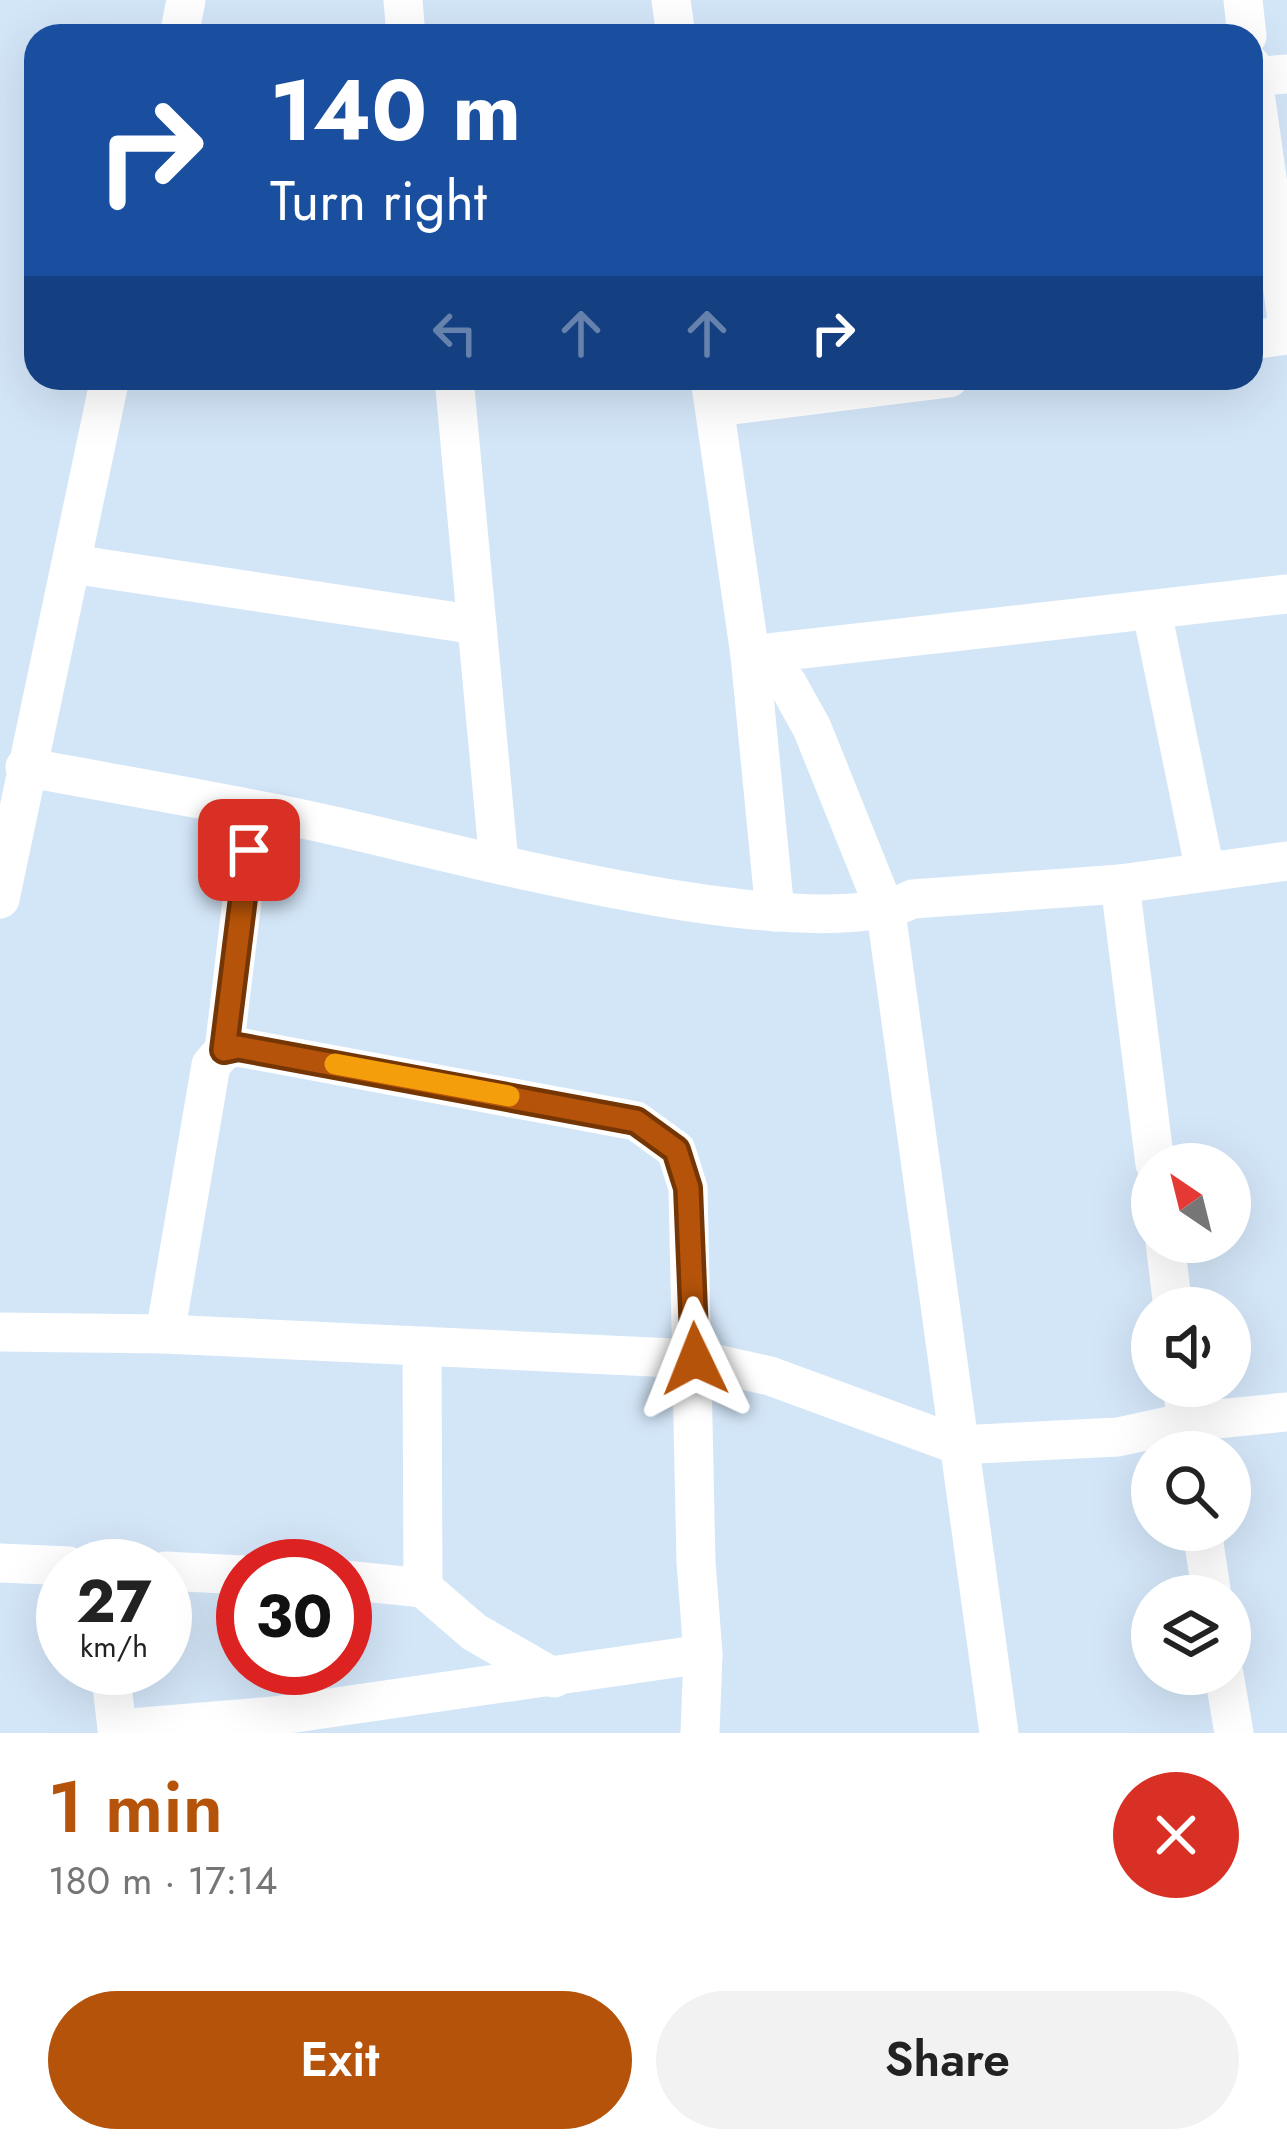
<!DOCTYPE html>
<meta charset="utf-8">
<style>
body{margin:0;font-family:Jost,sans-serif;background:#f2f2f2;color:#222;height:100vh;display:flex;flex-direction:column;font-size:45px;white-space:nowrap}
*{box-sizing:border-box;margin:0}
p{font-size:39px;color:#767676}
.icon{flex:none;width:66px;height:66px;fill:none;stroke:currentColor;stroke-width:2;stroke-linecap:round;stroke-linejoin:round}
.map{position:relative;height:1733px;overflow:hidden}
.drawer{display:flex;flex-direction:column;background:#fff;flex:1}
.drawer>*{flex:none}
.hud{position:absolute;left:24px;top:24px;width:1239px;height:366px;border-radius:36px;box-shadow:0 12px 48px #0002;background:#1a4fa0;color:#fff;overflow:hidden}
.needle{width:78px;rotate:325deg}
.fabs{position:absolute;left:1131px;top:1143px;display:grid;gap:24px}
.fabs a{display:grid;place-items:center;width:120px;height:120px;border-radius:50%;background:#fff;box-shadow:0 12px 48px #0002;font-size:60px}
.speed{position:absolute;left:36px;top:1539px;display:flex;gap:24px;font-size:60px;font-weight:700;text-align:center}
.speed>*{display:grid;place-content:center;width:156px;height:156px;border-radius:50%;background:#fff;box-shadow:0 12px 48px #0002;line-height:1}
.speed small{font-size:30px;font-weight:400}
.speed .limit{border:18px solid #d22;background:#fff;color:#111}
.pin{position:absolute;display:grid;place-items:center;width:102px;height:102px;color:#fff;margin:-51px;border-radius:24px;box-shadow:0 6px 18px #0006}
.me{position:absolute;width:132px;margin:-66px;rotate:358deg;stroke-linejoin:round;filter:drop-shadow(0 0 9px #0008)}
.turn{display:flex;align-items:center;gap:42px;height:252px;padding:0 48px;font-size:54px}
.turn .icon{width:156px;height:156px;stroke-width:2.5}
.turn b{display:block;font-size:84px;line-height:102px}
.lanes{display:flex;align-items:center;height:114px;padding:0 48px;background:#0003;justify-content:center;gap:60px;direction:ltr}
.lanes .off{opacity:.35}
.round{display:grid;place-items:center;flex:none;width:126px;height:126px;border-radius:63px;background:#f2f2f2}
.summary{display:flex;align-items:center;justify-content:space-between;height:204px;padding:0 48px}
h1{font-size:72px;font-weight:600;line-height:90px;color:#b45309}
.button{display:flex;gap:24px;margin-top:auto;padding:24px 48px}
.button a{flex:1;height:138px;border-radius:72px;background:#b45309;color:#fff;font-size:48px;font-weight:600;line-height:138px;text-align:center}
.button a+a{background:#f2f2f2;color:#222}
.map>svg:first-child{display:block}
</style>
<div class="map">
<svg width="1287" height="1733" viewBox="0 0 1287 1733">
<rect width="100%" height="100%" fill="#d3e6f8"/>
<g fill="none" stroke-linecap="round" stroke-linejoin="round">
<g stroke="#fff" stroke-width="39">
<polyline points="403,0 406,36"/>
<polyline points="671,0 676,36"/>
<polyline points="1243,0 1247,36"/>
<polyline points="179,36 186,0"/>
<polyline points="1251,65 1287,319"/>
<polyline points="1251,77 1287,74"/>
<polyline points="1251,340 1287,335"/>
<polyline points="454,378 499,863"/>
<polyline points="710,378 750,655 775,912"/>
<polyline points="717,407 949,378"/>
<polyline points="72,564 477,625"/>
<polyline points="1152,612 1205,871"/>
<polyline points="750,655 787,683 812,728 886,912 999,1733"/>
<polyline points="750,655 1287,594"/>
<path d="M25,767C120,785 217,801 312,821C441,848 804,952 913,899L1120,884L1287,861"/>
<polyline points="1120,884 1155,1164"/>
<polyline points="0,899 110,378"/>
<polyline points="224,1050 253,810"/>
<polyline points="1165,1242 1173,1308"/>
<polyline points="0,1332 165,1334 695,1359 770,1376 958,1445 1118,1437 1187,1422 1287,1412"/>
<polyline points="165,1334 211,1065 224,1050 238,1047 636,1121 676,1150 688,1188 696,1562 703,1654 700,1733"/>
<polyline points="422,1346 423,1588 474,1632 554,1678"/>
<polyline points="1182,1386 1191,1452"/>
<polyline points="1202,1530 1212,1596"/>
<polyline points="0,1563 69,1566"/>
<polyline points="165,1571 243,1575"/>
<polyline points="345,1580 423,1588"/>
<polyline points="110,1668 117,1729 274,1716 703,1654"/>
<polyline points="1224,1674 1234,1733"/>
</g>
</g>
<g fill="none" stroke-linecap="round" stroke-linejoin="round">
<g stroke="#753606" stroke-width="30">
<polyline id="route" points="249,850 224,1050 238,1047 636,1121 676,1150 688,1188 695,1359"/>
</g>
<use href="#route" stroke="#b45309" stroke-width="21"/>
<polyline stroke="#f59e0b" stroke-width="21" points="335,1064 509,1096"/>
</g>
</svg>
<div class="fabs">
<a><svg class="needle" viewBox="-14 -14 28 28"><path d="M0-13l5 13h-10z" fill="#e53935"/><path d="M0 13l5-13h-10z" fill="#767676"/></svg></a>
<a><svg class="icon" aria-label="sound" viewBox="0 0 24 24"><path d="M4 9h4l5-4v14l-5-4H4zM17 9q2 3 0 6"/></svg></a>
<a><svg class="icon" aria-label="search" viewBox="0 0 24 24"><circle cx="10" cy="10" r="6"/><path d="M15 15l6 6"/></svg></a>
<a><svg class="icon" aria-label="layers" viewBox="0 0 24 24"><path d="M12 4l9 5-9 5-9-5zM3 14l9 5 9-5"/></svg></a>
</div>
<div class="speed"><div>27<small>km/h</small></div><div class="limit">30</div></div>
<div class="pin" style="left:249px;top:850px;background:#d93025"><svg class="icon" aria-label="arrive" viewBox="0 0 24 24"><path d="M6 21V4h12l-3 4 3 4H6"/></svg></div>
<svg class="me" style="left:695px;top:1359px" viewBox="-20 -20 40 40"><path d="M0-17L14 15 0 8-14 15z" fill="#b45309" stroke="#fff" stroke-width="4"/></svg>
<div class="hud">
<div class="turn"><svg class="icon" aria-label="right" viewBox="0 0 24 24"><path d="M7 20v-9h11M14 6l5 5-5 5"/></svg><div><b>140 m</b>Turn right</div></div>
<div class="lanes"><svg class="icon off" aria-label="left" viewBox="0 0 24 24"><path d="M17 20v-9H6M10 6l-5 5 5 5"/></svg><svg class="icon off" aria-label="ahead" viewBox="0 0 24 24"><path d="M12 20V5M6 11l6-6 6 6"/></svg><svg class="icon off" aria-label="ahead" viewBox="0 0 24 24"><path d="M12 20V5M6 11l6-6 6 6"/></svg><svg class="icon" aria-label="right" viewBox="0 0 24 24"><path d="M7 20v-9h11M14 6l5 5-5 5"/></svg></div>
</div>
</div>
<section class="drawer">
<div class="summary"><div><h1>1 min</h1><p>180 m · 17:14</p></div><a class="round" style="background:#d93025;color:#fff"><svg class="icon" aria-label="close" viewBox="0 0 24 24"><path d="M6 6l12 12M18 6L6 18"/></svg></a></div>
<div class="button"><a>Exit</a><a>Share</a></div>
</section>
